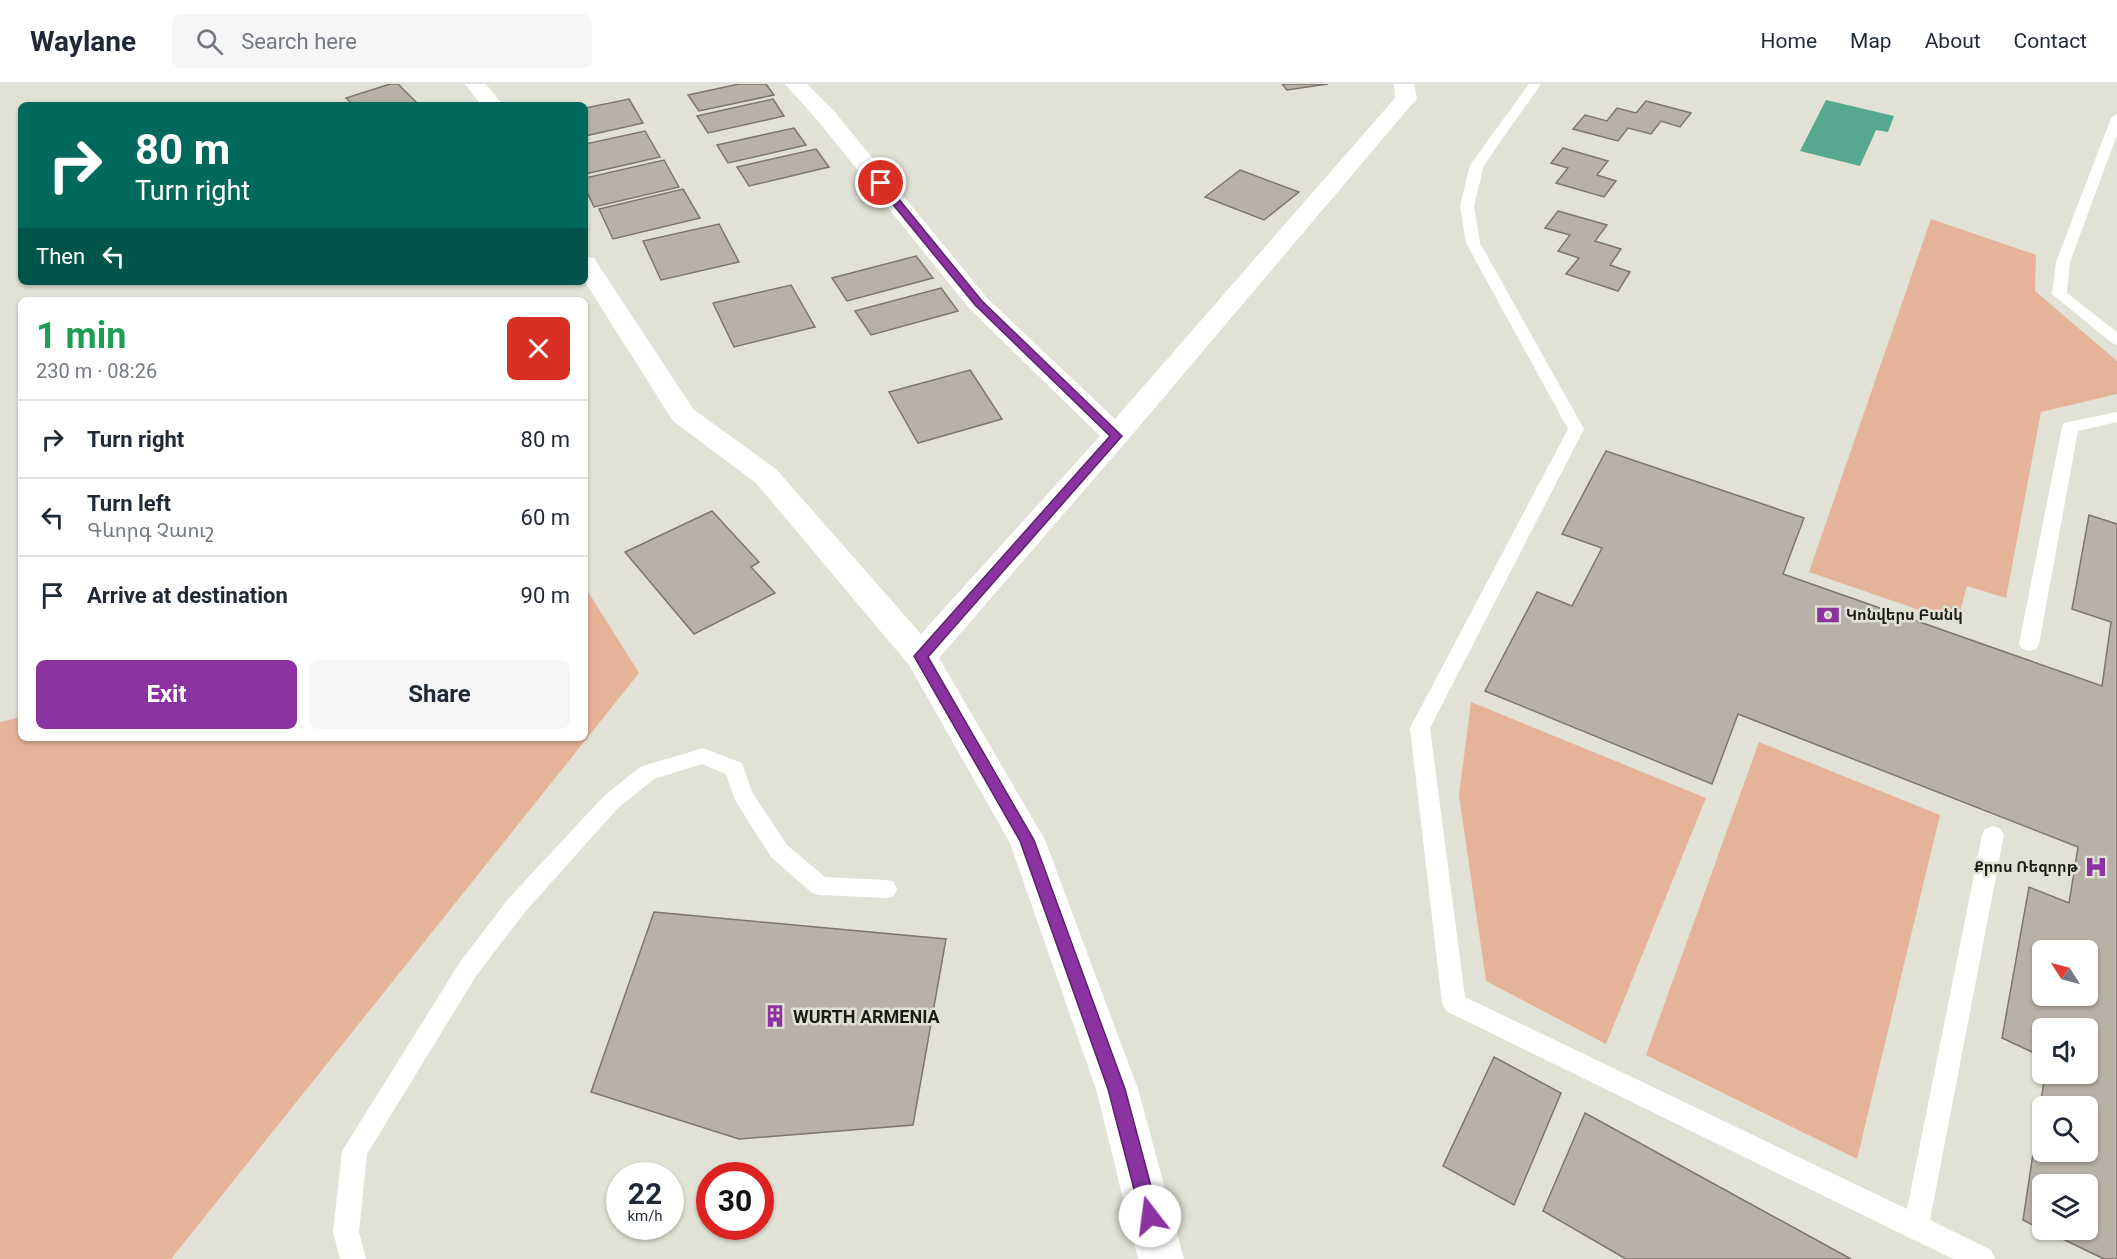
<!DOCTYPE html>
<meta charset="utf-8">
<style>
body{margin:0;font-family:Roboto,"Noto Sans Armenian",sans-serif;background:#f6f6f7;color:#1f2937;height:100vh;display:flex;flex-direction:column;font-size:22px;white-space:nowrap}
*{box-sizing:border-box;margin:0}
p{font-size:20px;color:#747a83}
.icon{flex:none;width:33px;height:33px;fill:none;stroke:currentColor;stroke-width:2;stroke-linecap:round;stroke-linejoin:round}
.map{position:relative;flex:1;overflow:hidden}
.drawer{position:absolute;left:18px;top:213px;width:570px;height:444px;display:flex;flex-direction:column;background:#fff;border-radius:9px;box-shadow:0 2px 4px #0004}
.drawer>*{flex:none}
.banner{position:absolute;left:18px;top:18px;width:570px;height:183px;border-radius:9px;box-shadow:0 2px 4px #0004;background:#00695c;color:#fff;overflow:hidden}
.needle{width:39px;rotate:306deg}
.tools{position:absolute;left:2032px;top:856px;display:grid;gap:12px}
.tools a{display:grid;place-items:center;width:66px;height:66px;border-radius:9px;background:#fff;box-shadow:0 2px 4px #0004;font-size:30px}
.speed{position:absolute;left:606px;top:1078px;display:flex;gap:12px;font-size:30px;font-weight:700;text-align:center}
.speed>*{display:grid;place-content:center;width:78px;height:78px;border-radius:50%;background:#fff;box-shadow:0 2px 4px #0004;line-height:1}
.speed small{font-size:15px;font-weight:400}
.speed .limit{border:9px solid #d22;background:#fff;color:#111}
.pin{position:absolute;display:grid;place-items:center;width:51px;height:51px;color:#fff;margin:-26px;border:3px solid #fff;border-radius:50%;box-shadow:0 2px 6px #0007}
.me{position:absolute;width:66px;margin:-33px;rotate:345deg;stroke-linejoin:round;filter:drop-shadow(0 0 4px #0008)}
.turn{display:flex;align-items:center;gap:21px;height:126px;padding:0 18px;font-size:27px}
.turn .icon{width:78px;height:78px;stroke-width:2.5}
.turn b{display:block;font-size:42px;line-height:51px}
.then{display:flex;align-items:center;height:57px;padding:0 18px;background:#0003;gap:12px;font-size:22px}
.round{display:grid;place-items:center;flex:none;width:63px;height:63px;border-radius:9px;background:#f6f6f7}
.summary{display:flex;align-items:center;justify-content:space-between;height:102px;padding:0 18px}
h1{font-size:36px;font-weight:700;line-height:45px;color:#1e9e55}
.action{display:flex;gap:12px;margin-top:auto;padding:12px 18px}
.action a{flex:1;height:69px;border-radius:9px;background:#8b34a1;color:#fff;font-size:24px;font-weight:700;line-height:69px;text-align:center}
.action a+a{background:#f6f6f7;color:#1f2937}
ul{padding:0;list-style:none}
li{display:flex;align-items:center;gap:18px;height:78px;padding:0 18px;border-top:2px solid #e0e1e3}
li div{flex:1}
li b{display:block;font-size:22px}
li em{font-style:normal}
header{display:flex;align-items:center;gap:36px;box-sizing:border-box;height:84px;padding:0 30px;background:#fff;border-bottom:2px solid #e0e1e3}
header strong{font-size:28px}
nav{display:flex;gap:33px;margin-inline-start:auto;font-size:21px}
.search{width:420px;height:54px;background:#f6f6f7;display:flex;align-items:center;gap:15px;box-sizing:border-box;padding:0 21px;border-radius:9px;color:#747a83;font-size:22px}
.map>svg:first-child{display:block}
</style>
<header>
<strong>Waylane</strong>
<div class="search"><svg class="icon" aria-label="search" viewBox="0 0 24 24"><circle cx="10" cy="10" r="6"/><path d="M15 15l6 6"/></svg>Search here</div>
<nav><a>Home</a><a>Map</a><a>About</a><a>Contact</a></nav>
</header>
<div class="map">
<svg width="2117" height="1175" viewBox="0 0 2117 1175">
<rect width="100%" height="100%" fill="#e1e2d5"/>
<g fill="#e4b398">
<polygon points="1931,135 2036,171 2035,207 2117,277 2117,310 2041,328 2006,514 1967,502 1957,539 1809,488"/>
<polygon points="585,503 639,589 171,1175 0,1175 0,638 21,633 21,654 585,654"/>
<polygon points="1471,618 1706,714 1606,960 1486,897 1459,711"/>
<polygon points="1759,658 1940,731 1857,1075 1646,971"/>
</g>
<polygon fill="#56a990" points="1826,16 1894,32 1888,48 1876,46 1860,82 1800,67"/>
<g fill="#b8b1a6" stroke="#7d766b" stroke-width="1.5" fill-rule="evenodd">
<polygon points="390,0 398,0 419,21 353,21 346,14"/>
<polygon points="739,0 766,0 774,11 699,27 688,11"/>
<polygon points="1282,0 1328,0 1287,6"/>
<polygon points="629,15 643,39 585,52 585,24"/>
<polygon points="773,15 784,32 708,49 697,32"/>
<polygon points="1646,17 1691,29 1680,43 1661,37 1651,50 1628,44 1618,57 1573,45 1585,31 1607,37 1617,24 1636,29"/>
<polygon points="794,44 806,61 728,79 717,61"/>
<polygon points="645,47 660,73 585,90 585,60"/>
<polygon points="1563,64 1608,77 1597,91 1616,97 1604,113 1556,99 1568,84 1551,79"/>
<polygon points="816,65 829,83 749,102 737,83"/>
<polygon points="664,76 679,103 594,123 585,104 585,94"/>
<polygon points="1240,86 1299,108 1264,136 1205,113"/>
<polygon points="683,105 700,134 613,155 599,125"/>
<polygon points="1558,127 1607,141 1595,157 1621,165 1610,181 1630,188 1618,207 1566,190 1579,174 1558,167 1570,151 1545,144"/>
<polygon points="719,140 739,178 661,196 643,157"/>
<polygon points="916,172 933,194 847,217 832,194"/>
<polygon points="791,201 815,243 734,263 713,219"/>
<polygon points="941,204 958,227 871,251 855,227"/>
<polygon points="970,286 1002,335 918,359 889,308"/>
<path d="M1606,367L1804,434L1783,490L2102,602L2111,538L2072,525L2089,431L2117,440V1175H2104L2044,1146H2088V1101H2043V1146L2023,1136L2045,990H2088V945H2043V973L2002,954L2029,803L2069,819L2078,763L1738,630L1712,700L1485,607L1537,508L1572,522L1602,464L1562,450ZM2043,867H2088V912H2043ZM2043,1023H2088V1068H2043Z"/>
<polygon points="712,427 759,478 751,483 775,509 694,550 625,468"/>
<polygon points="654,828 946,855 913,1041 739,1055 591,1008"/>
<polygon points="1494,973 1561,1009 1514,1121 1443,1082"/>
<polygon points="1585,1029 1851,1175 1626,1175 1543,1127"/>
</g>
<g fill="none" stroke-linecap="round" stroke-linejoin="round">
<g fill="#fff" fill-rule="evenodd">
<polygon points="1529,0 1541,0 1484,81 1474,122 1480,159 1584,345 1430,644 1465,913 1907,1125 1982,751 1985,745 1993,742 2001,745 2004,751 1930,1136 1991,1166 1995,1175 1953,1175 1446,927 1442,919 1410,644 1568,345 1466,159 1460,122 1470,81"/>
<polygon points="2117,30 2117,51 2070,178 2067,209 2117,248 2117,261 2112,259 2052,210 2056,178 2111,34"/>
<polygon points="2117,328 2117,338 2078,347 2039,560 2036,565 2029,567 2022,565 2019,560 2062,343 2064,339"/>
<polygon points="703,664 742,679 752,708 787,761 825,793 886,796 894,798 897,805 894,812 886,814 820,811 812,809 771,773 735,716 726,690 702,680 654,695 617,725 525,828 476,892 367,1070 359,1148 366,1175 340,1175 333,1148 342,1067 460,878 509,814 603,713 640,683"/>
</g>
<g fill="#fff" fill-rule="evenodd">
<polygon points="465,0 486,0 503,21 481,21"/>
<polygon points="785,0 807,0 834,27 987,214 1115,335 1395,14 1394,0 1414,0 1417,15 1413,19 1126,358 939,574 1045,756 1138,1005 1184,1175 1138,1175 1096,1005 1010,759 909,581 756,399 673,337 585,198 585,172 594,174 693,325 776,385 921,550 1100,352 969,224 818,37"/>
</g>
</g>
<polygon fill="#8b34a1" stroke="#5a2269" stroke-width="1.5" points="881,96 884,97 982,217 1122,352 928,573 1034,756 1125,1005 1159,1132 1157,1139 1150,1142 1144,1139 1141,1132 1108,1005 1020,757 914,572 1110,352 975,221 877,101 877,97"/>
<defs>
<g id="bank-bare" transform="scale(1.8)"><path d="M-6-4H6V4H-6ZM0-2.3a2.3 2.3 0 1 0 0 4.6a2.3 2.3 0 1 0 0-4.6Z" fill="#8b34a1" stroke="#e1e2d5" stroke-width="2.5" paint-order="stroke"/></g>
<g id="hospital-bare" transform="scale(1.8)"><path d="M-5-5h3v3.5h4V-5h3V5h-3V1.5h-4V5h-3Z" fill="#8b34a1" stroke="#e1e2d5" stroke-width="2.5" paint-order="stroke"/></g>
<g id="building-bare" transform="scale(1.8)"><path d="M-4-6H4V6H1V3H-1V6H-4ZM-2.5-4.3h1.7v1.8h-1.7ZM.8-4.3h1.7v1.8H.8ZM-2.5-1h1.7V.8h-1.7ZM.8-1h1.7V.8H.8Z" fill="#8b34a1" stroke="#e1e2d5" stroke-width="2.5" paint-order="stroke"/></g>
</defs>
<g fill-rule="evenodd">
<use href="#bank-bare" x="1828" y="531"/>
<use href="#hospital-bare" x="2096" y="783"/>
<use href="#building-bare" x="775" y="932"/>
</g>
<g text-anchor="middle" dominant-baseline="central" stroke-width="5" stroke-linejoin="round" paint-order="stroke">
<g font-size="15" font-weight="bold" fill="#1b1b17" stroke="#e1e2d5" text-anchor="start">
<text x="1846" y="531">Կոնվերս Բանկ</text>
<text x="2078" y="783" text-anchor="end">Քրոս Ռեզորթ</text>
</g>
<g font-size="18" font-weight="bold" fill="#1b1b17" stroke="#e1e2d5" text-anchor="start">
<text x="793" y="932">WURTH ARMENIA</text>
</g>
</g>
</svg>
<div class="tools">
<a><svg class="needle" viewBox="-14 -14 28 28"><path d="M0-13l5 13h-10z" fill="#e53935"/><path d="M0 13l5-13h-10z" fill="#747a83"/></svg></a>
<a><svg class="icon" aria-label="sound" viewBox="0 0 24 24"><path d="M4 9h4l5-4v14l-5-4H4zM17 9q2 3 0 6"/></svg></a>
<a><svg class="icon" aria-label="search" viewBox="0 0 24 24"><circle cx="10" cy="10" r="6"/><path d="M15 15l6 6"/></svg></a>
<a><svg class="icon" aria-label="layers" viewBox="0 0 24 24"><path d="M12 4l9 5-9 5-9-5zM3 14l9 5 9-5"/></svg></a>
</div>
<div class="speed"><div>22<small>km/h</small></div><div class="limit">30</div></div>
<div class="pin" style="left:881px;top:99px;background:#d93025"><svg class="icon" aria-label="arrive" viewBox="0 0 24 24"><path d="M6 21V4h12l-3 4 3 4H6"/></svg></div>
<svg class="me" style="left:1150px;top:1132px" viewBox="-20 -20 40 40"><circle r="19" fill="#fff"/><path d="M0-13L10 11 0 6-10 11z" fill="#8b34a1"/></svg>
<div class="banner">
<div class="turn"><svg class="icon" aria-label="right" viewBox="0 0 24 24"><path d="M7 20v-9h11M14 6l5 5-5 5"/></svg><div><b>80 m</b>Turn right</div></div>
<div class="then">Then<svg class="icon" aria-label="left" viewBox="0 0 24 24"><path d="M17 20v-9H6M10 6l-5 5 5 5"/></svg></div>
</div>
<section class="drawer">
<div class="summary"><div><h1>1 min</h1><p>230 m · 08:26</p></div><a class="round" style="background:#d93025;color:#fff"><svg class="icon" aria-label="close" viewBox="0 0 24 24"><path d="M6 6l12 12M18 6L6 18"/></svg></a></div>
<ul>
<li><svg class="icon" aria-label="right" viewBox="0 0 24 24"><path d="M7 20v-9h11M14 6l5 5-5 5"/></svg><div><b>Turn right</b></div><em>80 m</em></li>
<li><svg class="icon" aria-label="left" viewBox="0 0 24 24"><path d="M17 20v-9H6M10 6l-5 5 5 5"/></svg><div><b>Turn left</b><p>Գևորգ Չաուշ</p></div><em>60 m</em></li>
<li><svg class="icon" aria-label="arrive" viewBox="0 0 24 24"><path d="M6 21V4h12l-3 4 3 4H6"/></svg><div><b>Arrive at destination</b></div><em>90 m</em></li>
</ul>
<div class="action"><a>Exit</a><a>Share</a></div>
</section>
</div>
